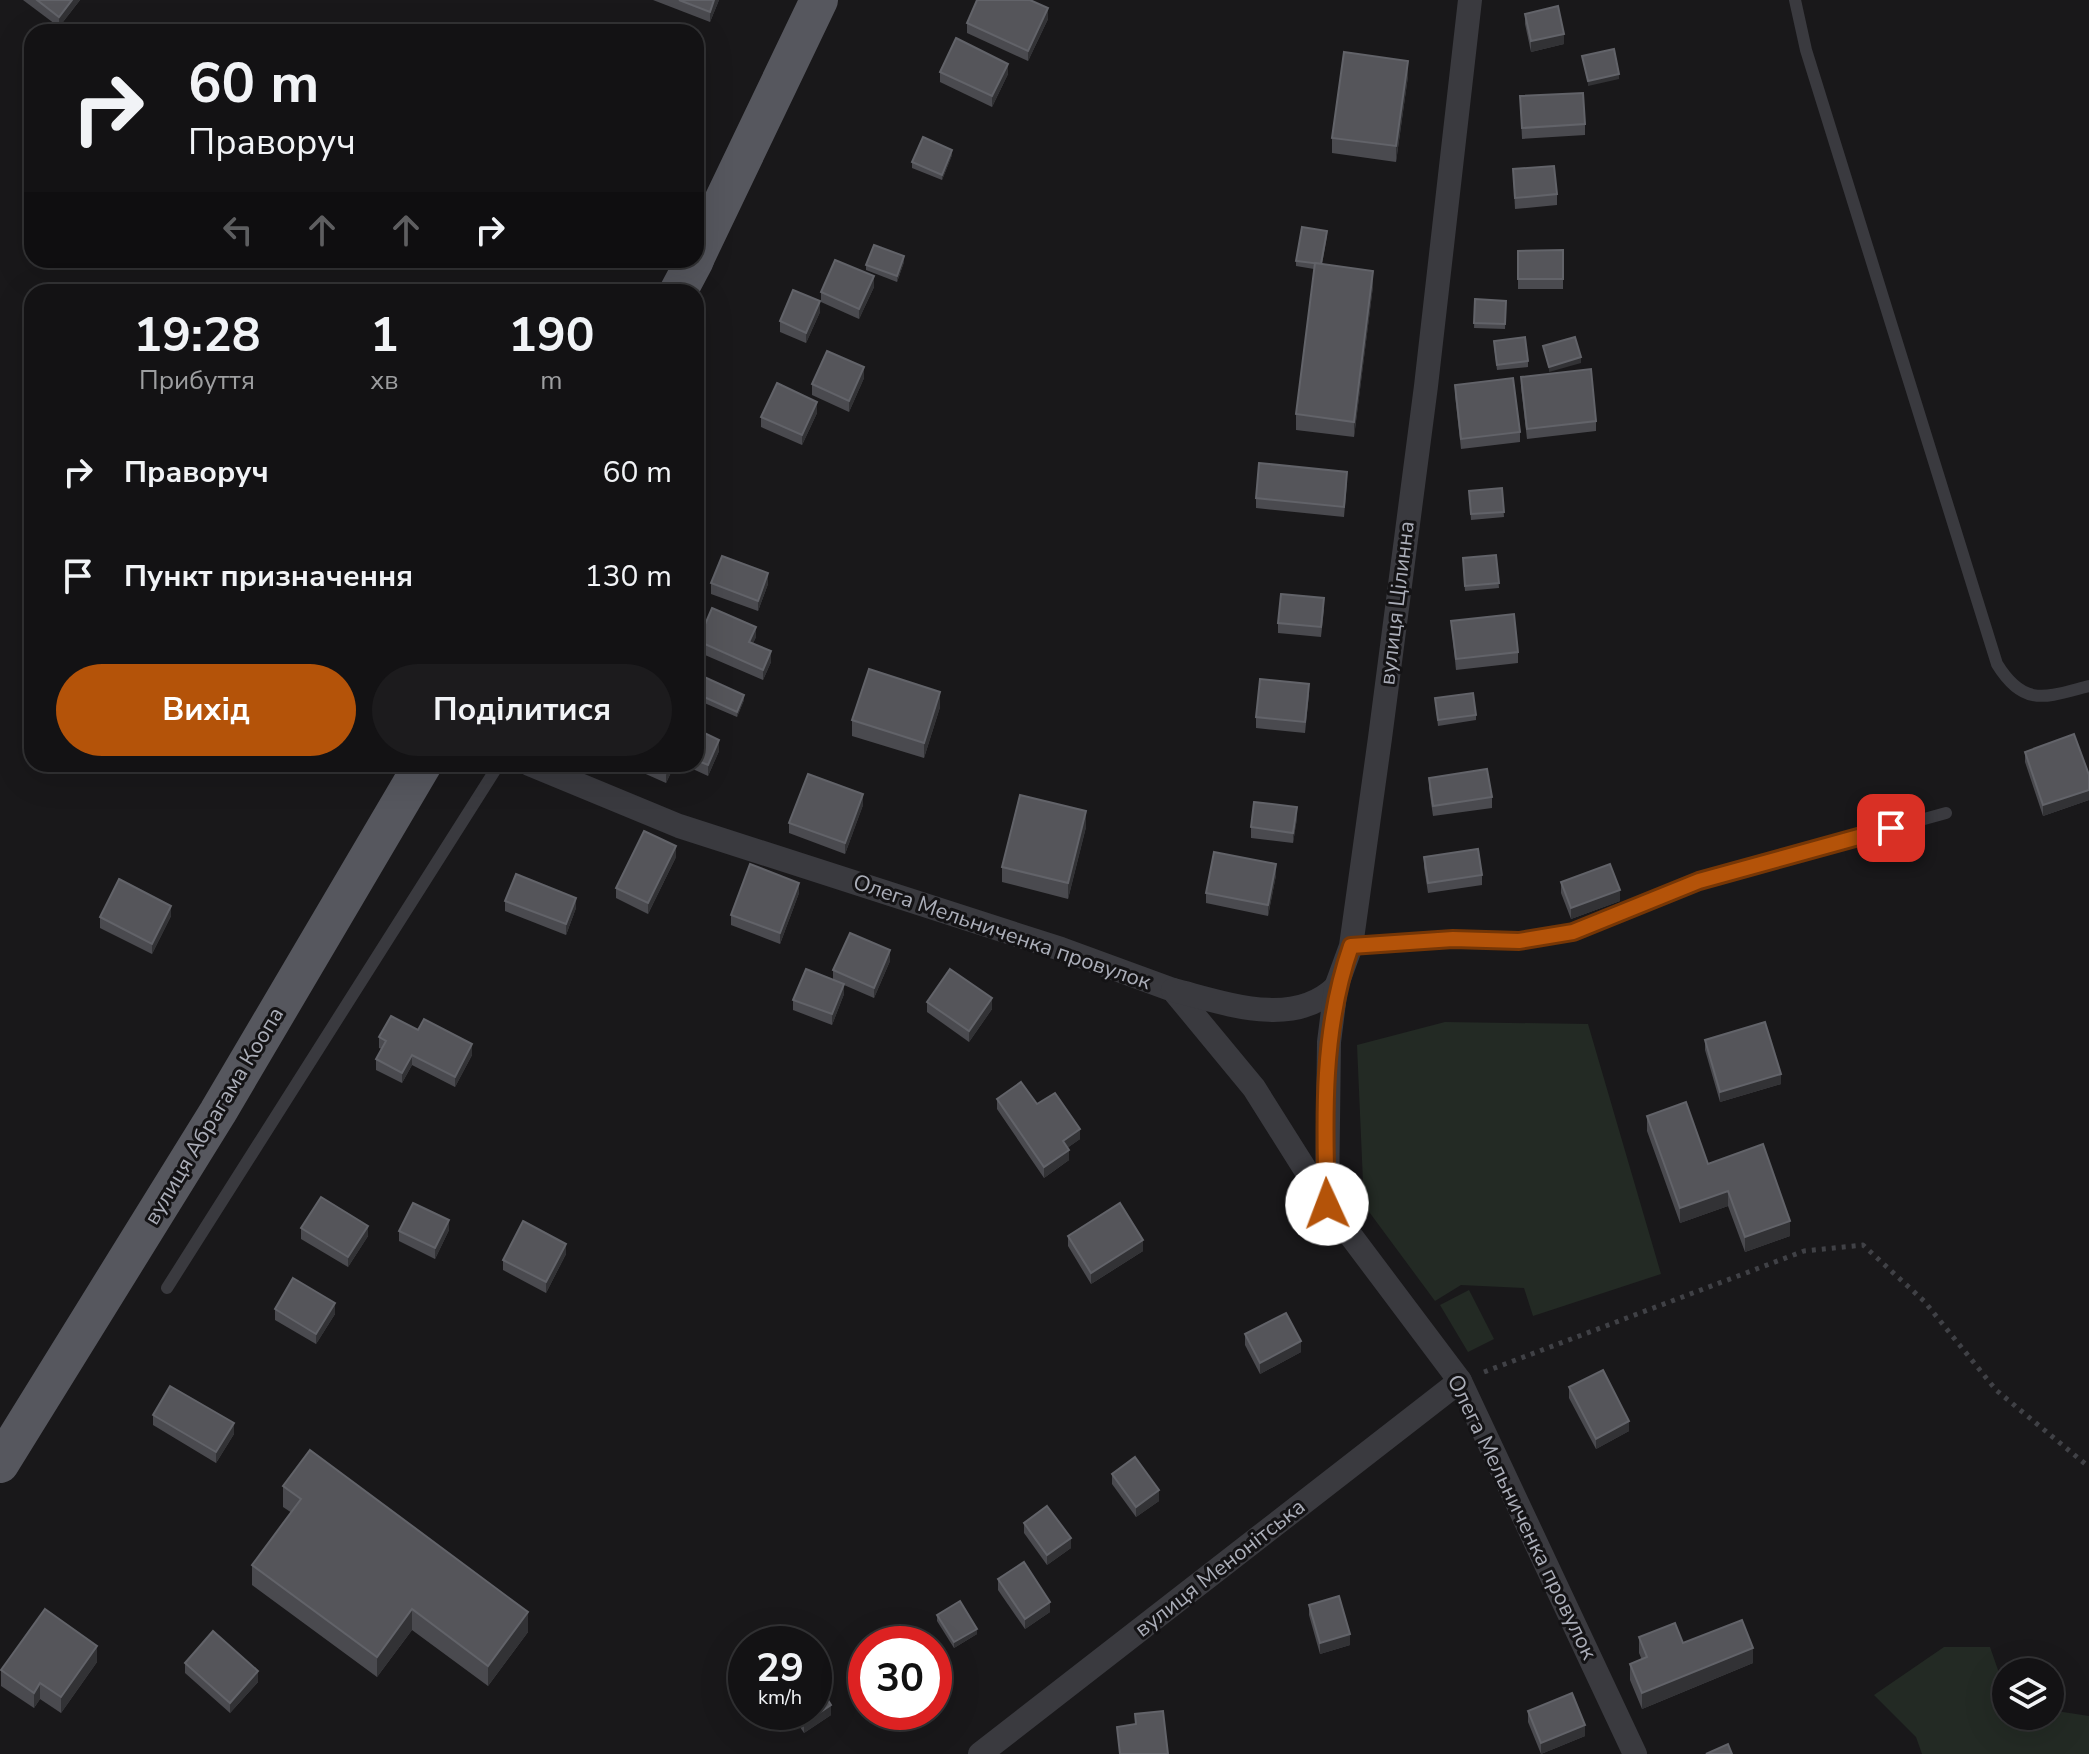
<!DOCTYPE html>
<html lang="uk">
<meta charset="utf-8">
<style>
body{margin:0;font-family:"Nunito Sans",sans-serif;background:#1c1b1d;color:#f1f3f6;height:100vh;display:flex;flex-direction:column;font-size:30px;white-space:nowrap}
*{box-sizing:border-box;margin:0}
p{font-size:26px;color:#9d9ea0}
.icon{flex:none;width:44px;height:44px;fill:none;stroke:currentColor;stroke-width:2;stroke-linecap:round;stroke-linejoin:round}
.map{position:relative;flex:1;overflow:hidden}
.sheet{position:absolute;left:24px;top:284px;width:680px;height:488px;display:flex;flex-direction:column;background:#131214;border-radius:24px;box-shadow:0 8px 32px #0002,0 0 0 2px #323234}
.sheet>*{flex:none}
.banner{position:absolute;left:24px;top:24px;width:680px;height:244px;border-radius:24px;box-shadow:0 8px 32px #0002,0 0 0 2px #323234;background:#131214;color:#f1f3f6;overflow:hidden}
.tools{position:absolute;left:1992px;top:1658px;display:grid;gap:16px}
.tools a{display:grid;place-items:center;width:72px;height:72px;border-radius:50%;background:#131214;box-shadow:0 8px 32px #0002,0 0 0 2px #323234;font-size:40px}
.speed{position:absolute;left:728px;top:1626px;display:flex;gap:16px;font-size:40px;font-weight:700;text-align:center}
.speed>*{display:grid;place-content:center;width:104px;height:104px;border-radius:50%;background:#131214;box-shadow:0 8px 32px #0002,0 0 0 2px #323234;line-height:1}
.speed small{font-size:20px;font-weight:400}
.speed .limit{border:12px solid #d22;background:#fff;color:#111}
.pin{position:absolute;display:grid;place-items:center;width:68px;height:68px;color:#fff;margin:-34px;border-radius:16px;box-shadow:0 4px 12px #0006}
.me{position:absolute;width:88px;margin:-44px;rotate:358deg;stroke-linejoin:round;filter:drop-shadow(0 0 6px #0008)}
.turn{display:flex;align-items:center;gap:28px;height:168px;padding:0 32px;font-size:36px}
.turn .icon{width:104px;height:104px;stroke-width:2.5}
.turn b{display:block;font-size:56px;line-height:68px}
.lanes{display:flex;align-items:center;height:76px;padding:0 32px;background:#0003;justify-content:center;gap:40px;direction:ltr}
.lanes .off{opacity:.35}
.eta{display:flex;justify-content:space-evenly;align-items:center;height:136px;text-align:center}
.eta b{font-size:48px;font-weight:700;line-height:56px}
.cta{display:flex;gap:16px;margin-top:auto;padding:16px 32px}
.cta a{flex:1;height:92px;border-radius:48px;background:#b45309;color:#fff;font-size:32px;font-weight:700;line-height:92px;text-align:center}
.cta a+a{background:#1c1b1d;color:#f1f3f6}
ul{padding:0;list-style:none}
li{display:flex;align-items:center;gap:24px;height:104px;padding:0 32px}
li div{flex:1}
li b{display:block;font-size:30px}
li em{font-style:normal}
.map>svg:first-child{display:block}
</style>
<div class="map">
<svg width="2089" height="1754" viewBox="0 0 2089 1754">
<rect width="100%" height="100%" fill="#19181a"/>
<g fill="#232a24">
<polygon points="1445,1022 1588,1024 1661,1274 1533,1316 1524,1288 1461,1285 1435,1301 1364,1205 1357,1045"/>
<polygon points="1469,1290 1494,1339 1468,1352 1440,1305"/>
<polygon points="1944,1647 1990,1647 2006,1693 2006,1716 2050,1716 2050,1710 2089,1716 2089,1754 1922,1754 1916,1737 1874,1695"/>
</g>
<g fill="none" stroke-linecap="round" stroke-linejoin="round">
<polyline stroke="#404146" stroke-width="5" stroke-dasharray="4 6" stroke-linecap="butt" points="1484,1372 1804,1251 1863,1245 1924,1301 1996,1390 2089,1467"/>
<g stroke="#3a3a3f" stroke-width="12">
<path d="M1795,0L1806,50L1997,664C2024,708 2046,697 2089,686"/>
<polyline points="1351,946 1453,939 1519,941 1573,932 1699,881 1946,813"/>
<polyline points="167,1288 499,764"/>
</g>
<g stroke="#3a3a3f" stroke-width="24">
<polyline points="529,764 679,826 1061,949 1173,990 1254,1088 1327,1204 1460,1381 1635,1754"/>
<path d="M1173,990C1225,1003 1293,1029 1336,987"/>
<polyline points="1327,1199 1329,1042 1336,987 1351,946 1380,738 1426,386 1470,0"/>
<polyline points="980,1754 1460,1381"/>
</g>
<g stroke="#56575e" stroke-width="38">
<polyline points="696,257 819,0"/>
<polyline points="678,292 695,260"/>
<polyline points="0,1464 218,1112 423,764"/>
</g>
</g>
<g fill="#4a4a4f">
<polygon points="23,0 80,0 59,27"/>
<polygon points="653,0 719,0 710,22"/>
<polygon points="1525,14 1564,44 1531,52 1525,24"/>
<polygon points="1048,19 1028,61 967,33 967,23"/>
<polygon points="940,72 1008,74 992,107 940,82"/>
<polygon points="1408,76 1396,162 1332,153 1332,138"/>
<polygon points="1520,96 1585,124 1585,135 1522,139"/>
<polygon points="952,155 942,180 912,168 912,162"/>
<polygon points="1513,169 1557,194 1557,205 1515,209"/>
<polygon points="1327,236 1322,264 1373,286 1354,437 1296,430 1296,414 1314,269 1296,266 1296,261"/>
<polygon points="1563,250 1563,289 1518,289 1518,251"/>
<polygon points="904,262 897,282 866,270 866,265"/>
<polygon points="874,287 859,319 821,302 821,292"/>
<polygon points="1475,299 1506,301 1505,329 1474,328"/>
<polygon points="820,312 806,343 780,332 780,321"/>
<polygon points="1494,346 1528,361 1528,367 1497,370"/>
<polygon points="1521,377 1596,421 1596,431 1527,439 1521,387"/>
<polygon points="864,378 849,412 812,395 812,384"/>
<polygon points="1455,385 1520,432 1520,442 1461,449 1455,395"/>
<polygon points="817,413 802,445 761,427 761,417"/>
<polygon points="1347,482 1344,517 1256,508 1256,498"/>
<polygon points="1502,488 1504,517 1471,520 1469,491"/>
<polygon points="1496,555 1499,588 1465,591 1463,564"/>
<polygon points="711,583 768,584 758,611 711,594"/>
<polygon points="1324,609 1321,637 1278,633 1278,623"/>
<polygon points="1451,621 1518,652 1518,663 1456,670"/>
<polygon points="756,637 753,643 771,662 763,680 698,652 698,641"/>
<polygon points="696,690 744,700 737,717 702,702 702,706"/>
<polygon points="1309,694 1305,733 1256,728 1256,717"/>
<polygon points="1435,698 1476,715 1476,720 1438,726"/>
<polygon points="940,707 924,758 852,736 852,720"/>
<polygon points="696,729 719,751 708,776 682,764 696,764"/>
<polygon points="2025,752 2089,775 2089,800 2043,816 2025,762"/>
<polygon points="639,764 675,764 666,783 639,771"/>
<polygon points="1429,778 1492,797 1492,808 1433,816 1429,788"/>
<polygon points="863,805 845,854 789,833 789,823"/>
<polygon points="1297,818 1293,843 1251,838 1251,827"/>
<polygon points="1086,827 1068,899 1002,882 1002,867"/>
<polygon points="676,857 648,914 616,898 616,888"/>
<polygon points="1424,857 1482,875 1482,885 1428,893 1424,867"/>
<polygon points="1276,875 1268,916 1206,903 1206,893"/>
<polygon points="1561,882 1620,901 1571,919 1561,893"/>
<polygon points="799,893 780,944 731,925 731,915"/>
<polygon points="505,901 576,908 566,935 505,911"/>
<polygon points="171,916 152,954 100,928 100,917"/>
<polygon points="890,961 874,998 844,985 844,994 832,1025 793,1010 793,1000 833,980 833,970"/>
<polygon points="927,1002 992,1009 969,1042 927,1012"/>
<polygon points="418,1030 472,1055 455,1087 412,1065 402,1083 376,1070 376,1059 382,1049 379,1048 379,1037"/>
<polygon points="1705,1040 1781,1084 1720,1102 1705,1050"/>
<polygon points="997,1099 1037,1104 1080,1139 1067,1148 1069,1160 1044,1178 997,1109"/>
<polygon points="1647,1116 1708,1164 1790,1236 1745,1252 1728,1206 1680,1223 1647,1131"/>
<polygon points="301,1228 368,1236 348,1267 301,1239"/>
<polygon points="449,1230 435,1259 399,1241 399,1231"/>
<polygon points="1068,1236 1143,1251 1091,1284 1068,1246"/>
<polygon points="566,1254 546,1293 503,1270 503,1260"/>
<polygon points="275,1309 335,1314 316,1344 275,1320"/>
<polygon points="1245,1334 1301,1352 1260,1374 1245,1345"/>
<polygon points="1569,1387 1629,1431 1596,1449 1569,1398"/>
<polygon points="153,1415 234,1434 216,1463 153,1425"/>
<polygon points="1112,1474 1159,1501 1136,1517 1112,1484"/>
<polygon points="283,1486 528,1632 488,1686 412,1630 377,1677 252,1585 252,1565 292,1513 283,1507"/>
<polygon points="1024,1523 1071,1548 1047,1565 1024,1533"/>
<polygon points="998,1579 1050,1612 1025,1629 998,1590"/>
<polygon points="1309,1605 1350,1645 1320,1654 1309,1615"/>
<polygon points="937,1615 977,1634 954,1648 937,1621"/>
<polygon points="1639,1637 1683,1643 1753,1663 1642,1709 1630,1680 1630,1664 1642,1660 1639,1653"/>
<polygon points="97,1662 61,1713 40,1699 34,1708 1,1686 1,1670"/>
<polygon points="185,1663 258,1682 230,1713 185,1673"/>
<polygon points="746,1664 746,1698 732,1681 732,1676"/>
<polygon points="1528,1711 1585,1736 1541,1754 1528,1722"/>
<polygon points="790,1712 814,1712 831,1715 804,1733"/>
</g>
<g fill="#323235">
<polygon points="72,0 80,0 59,27 59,17"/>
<polygon points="714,0 719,0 710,22 710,12"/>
<polygon points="1048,8 1048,19 1028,61 1028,51"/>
<polygon points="1564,34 1564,44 1531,52 1531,41"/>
<polygon points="1408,61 1408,76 1396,162 1396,146"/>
<polygon points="1008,64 1008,74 992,107 992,96"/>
<polygon points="1619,74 1619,79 1588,86 1588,81"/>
<polygon points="952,150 952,155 942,180 942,175"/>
<polygon points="904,256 904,262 897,282 897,276"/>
<polygon points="1373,271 1373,286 1354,437 1354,422"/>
<polygon points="874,276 874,287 859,319 859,309"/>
<polygon points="820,301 820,312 806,343 806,333"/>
<polygon points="1581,357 1581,363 1549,372 1549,367"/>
<polygon points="864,367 864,378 849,412 849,401"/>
<polygon points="817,402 817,413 802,445 802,435"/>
<polygon points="768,573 768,584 758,611 758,601"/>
<polygon points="756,627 756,637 749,652 749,642"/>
<polygon points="771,651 771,662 763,680 763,670"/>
<polygon points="940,692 940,707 924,758 924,743"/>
<polygon points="702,695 702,706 696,719 696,708"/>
<polygon points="744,695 744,700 737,717 737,712"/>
<polygon points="719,740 719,751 708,776 708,765"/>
<polygon points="670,764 675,764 666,783 666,773"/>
<polygon points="2089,790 2089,800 2043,816 2043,805"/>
<polygon points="863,794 863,805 845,854 845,843"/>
<polygon points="1297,807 1297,818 1293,843 1293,833"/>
<polygon points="1086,811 1086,827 1068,899 1068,883"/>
<polygon points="676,846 676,857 648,914 648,903"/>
<polygon points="1276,864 1276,875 1268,916 1268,905"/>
<polygon points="799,883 799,893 780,944 780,933"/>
<polygon points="1620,890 1620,901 1571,919 1571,908"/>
<polygon points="576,898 576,908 566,935 566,924"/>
<polygon points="171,906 171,916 152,954 152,944"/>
<polygon points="890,950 890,961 874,998 874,988"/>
<polygon points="844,984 844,994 832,1025 832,1014"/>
<polygon points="992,998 992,1009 969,1042 969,1031"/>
<polygon points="472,1044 472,1055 455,1087 455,1077"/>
<polygon points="412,1055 412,1065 402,1083 402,1073"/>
<polygon points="1781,1074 1781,1084 1720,1102 1720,1092"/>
<polygon points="1080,1129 1080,1139 1063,1151 1063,1141"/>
<polygon points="1069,1150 1069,1160 1044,1178 1044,1167"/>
<polygon points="1728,1191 1728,1206 1680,1223 1680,1208"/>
<polygon points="449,1220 449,1230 435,1259 435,1248"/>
<polygon points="1790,1221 1790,1236 1745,1252 1745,1237"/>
<polygon points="368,1226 368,1236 348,1267 348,1257"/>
<polygon points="1143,1240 1143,1251 1091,1284 1091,1273"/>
<polygon points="566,1244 566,1254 546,1293 546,1282"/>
<polygon points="335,1303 335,1314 316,1344 316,1334"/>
<polygon points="1301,1341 1301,1352 1260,1374 1260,1363"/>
<polygon points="1629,1421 1629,1431 1596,1449 1596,1439"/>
<polygon points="234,1423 234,1434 216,1463 216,1452"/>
<polygon points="1159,1490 1159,1501 1136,1517 1136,1507"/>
<polygon points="1071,1538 1071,1548 1047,1565 1047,1555"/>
<polygon points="1050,1602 1050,1612 1025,1629 1025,1619"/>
<polygon points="412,1609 412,1630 377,1677 377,1657"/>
<polygon points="528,1612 528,1632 488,1686 488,1666"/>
<polygon points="977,1629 977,1634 954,1648 954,1642"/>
<polygon points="1350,1634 1350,1645 1320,1654 1320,1643"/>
<polygon points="97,1646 97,1662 61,1713 61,1697"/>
<polygon points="1753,1648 1753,1663 1642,1709 1642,1693"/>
<polygon points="258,1671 258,1682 230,1713 230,1703"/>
<polygon points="40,1683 40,1699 34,1708 34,1693"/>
<polygon points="831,1705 831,1715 804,1733 804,1723"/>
<polygon points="1585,1725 1585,1736 1541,1754 1541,1743"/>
</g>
<g fill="#55555a" stroke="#626369" stroke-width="2">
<polygon points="37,0 72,0 59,17"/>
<polygon points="679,0 714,0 710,12"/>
<polygon points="977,0 1030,0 1048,8 1028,51 967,23"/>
<polygon points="1558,6 1564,34 1531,41 1525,14"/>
<polygon points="956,38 1008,64 992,96 940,72"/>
<polygon points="1614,49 1619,74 1588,81 1582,56"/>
<polygon points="1344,52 1408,61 1396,146 1332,138"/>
<polygon points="1583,93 1585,124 1522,128 1520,96"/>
<polygon points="923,137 952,150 942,175 912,162"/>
<polygon points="1554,166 1557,194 1515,198 1513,169"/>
<polygon points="1302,227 1327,231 1321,264 1296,261"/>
<polygon points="874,245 904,256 897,276 866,265"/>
<polygon points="1563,250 1563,279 1518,279 1518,251"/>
<polygon points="835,260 874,276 859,309 821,292"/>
<polygon points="1315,263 1373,271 1354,422 1296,414"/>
<polygon points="793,290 820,301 806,333 780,321"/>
<polygon points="1475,299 1506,301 1505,324 1474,323"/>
<polygon points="1525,337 1528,361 1497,365 1494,341"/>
<polygon points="1575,337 1581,357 1549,367 1543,346"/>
<polygon points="827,351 864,367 849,401 812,384"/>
<polygon points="1591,369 1596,421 1527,429 1521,377"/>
<polygon points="1513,378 1520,432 1461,439 1455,385"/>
<polygon points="777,383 817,402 802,435 761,417"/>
<polygon points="1259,463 1347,472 1344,507 1256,498"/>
<polygon points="1502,488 1504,512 1471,514 1469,491"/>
<polygon points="1496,555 1499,583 1465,586 1463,558"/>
<polygon points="722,556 768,573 758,601 711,583"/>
<polygon points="1281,594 1324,598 1321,627 1278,623"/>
<polygon points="712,608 756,627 749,642 771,651 763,670 698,641"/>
<polygon points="1514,614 1518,652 1456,659 1451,621"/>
<polygon points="869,669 940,692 924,743 852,720"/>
<polygon points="702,676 744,695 737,712 702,696 702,695 696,692"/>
<polygon points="1260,679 1309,684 1305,722 1256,717"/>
<polygon points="696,692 702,695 696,708"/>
<polygon points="1473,693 1476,715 1438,720 1435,698"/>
<polygon points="696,729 719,740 708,765 696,760"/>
<polygon points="2074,734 2089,775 2089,790 2043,805 2025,752"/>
<polygon points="647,764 670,764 666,773"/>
<polygon points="1487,769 1492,797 1433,806 1429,778"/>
<polygon points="808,774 863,794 845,843 789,823"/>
<polygon points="1020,795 1086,811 1068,883 1002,867"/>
<polygon points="1254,802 1297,807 1293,833 1251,827"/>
<polygon points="644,831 676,846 648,903 616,888"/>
<polygon points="1478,849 1482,875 1428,883 1424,857"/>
<polygon points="1214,852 1276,864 1268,905 1206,893"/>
<polygon points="750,864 799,883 780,933 731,915"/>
<polygon points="1610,864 1620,890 1571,908 1561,882"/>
<polygon points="516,874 576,898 566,924 505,901"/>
<polygon points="119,879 171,906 152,944 100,917"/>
<polygon points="850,933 890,950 874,988 833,970"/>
<polygon points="806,969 844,984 832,1014 793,1000"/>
<polygon points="950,969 992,998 969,1031 927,1002"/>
<polygon points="391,1016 418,1030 424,1019 472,1044 455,1077 412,1055 402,1073 376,1059 386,1041 379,1037"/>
<polygon points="1765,1022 1781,1074 1720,1092 1705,1040"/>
<polygon points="1021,1082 1037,1104 1055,1093 1080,1129 1063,1141 1069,1150 1044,1167 997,1099"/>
<polygon points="1686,1102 1708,1164 1763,1144 1790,1221 1745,1237 1728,1191 1680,1208 1647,1116"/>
<polygon points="321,1197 368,1226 348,1257 301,1228"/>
<polygon points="413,1203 449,1220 435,1248 399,1231"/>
<polygon points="1120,1203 1143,1240 1091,1273 1068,1236"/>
<polygon points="523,1221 566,1244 546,1282 503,1260"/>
<polygon points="293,1278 335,1303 316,1334 275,1309"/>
<polygon points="1286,1313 1301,1341 1260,1363 1245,1334"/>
<polygon points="1603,1370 1629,1421 1596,1439 1569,1387"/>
<polygon points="170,1386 234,1423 216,1452 153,1415"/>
<polygon points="310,1450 528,1612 488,1666 412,1609 377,1657 252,1565 301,1499 283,1486"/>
<polygon points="1135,1457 1159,1490 1136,1507 1112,1474"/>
<polygon points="1047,1506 1071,1538 1047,1555 1024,1523"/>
<polygon points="1024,1562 1050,1602 1025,1619 998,1579"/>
<polygon points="1339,1596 1350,1634 1320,1643 1309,1605"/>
<polygon points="960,1601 977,1629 954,1642 937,1615"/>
<polygon points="45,1609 97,1646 61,1697 40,1683 34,1693 1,1670"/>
<polygon points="1742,1620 1753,1648 1642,1693 1630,1664 1647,1657 1639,1637 1675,1623 1683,1643"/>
<polygon points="899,1629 911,1644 880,1644"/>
<polygon points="213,1631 258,1671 230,1703 185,1663"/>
<polygon points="746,1664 746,1693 732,1676"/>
<polygon points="814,1678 831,1705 804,1723 797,1712 814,1712"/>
<polygon points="1572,1693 1585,1725 1541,1743 1528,1711"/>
<polygon points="1163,1711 1168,1754 1120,1754 1117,1727 1136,1724 1135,1714"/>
<polygon points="1728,1744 1732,1754 1706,1754"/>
</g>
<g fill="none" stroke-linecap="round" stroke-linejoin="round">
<g stroke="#753606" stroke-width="20">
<path id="route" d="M1327,1204C1324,1116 1322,1029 1351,946L1453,939L1519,941L1573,932L1699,881L1891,828"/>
</g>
<use href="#route" stroke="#b45309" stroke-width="14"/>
</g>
<g text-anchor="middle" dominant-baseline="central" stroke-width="6" stroke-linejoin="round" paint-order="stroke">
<g font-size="22" fill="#abaeb9" stroke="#141315">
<text transform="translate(1397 603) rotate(-83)">вулиця Цілинна</text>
<text transform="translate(1002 932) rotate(19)">Олега Мельниченка провулок</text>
<text transform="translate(214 1116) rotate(-59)">вулиця Абрагама Коопа</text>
<text transform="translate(1522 1517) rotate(64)">Олега Мельниченка провулок</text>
<text transform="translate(1220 1568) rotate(-38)">вулиця Менонітська</text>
</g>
</g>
</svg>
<div class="tools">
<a><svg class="icon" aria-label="layers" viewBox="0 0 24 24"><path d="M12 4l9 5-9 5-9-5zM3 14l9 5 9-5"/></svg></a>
</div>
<div class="speed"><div>29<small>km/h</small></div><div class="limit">30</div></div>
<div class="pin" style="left:1891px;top:828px;background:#d93025"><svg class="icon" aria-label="arrive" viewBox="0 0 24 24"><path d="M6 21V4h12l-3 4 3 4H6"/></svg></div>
<svg class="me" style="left:1327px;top:1204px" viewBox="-20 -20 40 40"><circle r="19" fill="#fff"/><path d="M0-13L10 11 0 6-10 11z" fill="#b45309"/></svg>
<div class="banner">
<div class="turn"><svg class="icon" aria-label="right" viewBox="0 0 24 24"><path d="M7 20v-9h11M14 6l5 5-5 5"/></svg><div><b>60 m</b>Праворуч</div></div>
<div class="lanes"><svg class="icon off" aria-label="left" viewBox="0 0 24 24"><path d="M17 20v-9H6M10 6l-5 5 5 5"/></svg><svg class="icon off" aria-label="ahead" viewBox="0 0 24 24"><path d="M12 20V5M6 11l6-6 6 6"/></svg><svg class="icon off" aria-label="ahead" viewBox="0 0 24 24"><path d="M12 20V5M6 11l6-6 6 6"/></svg><svg class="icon" aria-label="right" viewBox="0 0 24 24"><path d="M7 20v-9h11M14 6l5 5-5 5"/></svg></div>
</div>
<section class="sheet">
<div class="eta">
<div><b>19:28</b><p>Прибуття</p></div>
<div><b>1</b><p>хв</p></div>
<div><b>190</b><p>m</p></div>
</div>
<ul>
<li><svg class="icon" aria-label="right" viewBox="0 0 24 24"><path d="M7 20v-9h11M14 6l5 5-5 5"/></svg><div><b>Праворуч</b></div><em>60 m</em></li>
<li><svg class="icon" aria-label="arrive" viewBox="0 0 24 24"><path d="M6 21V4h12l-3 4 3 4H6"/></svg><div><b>Пункт призначення</b></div><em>130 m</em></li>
</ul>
<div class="cta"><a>Вихід</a><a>Поділитися</a></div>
</section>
</div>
